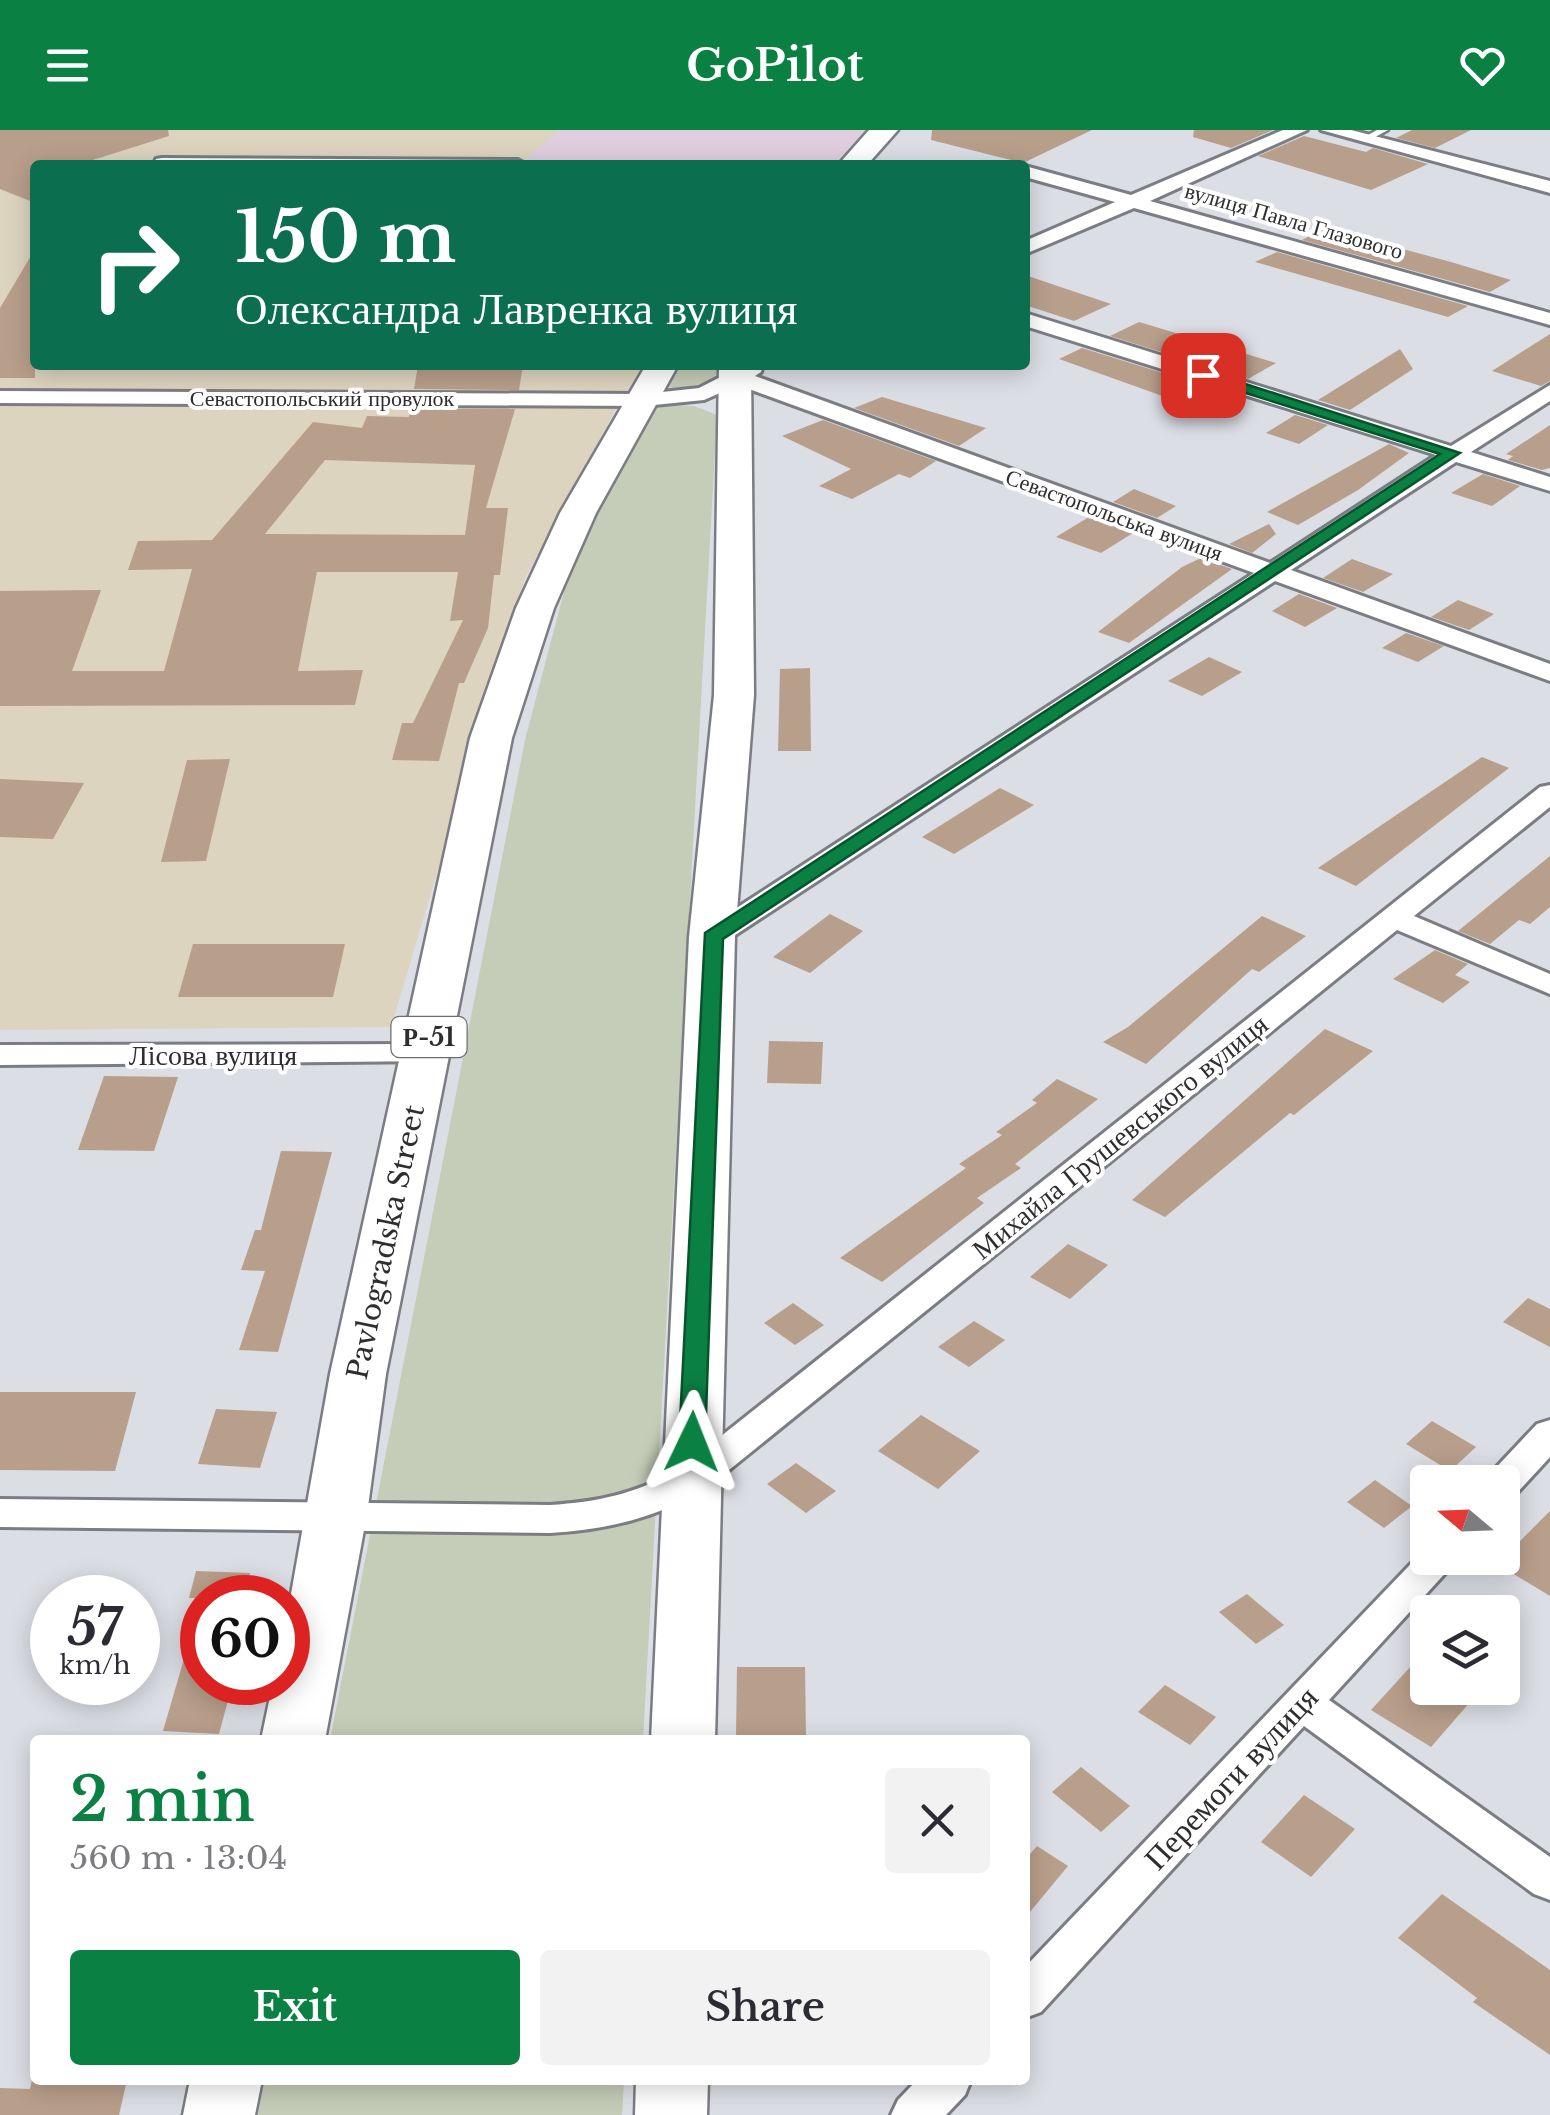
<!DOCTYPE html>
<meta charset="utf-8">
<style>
body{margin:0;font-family:"Libre Baskerville",serif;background:#f2f2f3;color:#2b2b33;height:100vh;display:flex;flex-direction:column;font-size:38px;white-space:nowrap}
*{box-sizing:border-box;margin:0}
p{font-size:32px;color:#7c7c81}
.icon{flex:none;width:55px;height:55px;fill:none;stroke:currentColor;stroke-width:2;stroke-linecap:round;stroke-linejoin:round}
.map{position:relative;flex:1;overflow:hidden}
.details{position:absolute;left:30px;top:1605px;width:1000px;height:350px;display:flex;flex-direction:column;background:#fff;border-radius:10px;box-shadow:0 5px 25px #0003}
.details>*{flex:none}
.hud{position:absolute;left:30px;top:30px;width:1000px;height:210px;border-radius:10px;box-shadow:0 5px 25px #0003;background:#0b6e4f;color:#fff;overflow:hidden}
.needle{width:65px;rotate:289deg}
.fabs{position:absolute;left:1410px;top:1335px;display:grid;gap:20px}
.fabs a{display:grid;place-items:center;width:110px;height:110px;border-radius:10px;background:#fff;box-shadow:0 5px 25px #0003;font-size:50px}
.speed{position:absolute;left:30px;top:1445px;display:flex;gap:20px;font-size:50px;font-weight:700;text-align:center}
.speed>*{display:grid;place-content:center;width:130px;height:130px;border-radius:50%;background:#fff;box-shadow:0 5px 25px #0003;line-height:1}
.speed small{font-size:25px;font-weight:400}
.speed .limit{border:15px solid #d22;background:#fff;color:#111}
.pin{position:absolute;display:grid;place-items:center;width:85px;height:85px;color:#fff;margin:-42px;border-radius:20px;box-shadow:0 5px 15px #0006}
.me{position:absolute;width:110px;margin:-55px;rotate:2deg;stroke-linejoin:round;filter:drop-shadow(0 0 8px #0008)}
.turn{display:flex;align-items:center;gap:35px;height:210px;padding:0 40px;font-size:45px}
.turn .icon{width:130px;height:130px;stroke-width:2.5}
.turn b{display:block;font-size:70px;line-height:85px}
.round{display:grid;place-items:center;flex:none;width:105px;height:105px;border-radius:10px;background:#f2f2f3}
.overview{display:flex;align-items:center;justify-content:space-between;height:170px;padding:0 40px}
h1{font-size:60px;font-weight:600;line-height:75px;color:#0b8043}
.cta{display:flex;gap:20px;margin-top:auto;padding:20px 40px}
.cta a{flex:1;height:115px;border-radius:10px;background:#0b8043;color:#fff;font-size:40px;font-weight:600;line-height:115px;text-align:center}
.cta a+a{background:#f2f2f3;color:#2b2b33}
header{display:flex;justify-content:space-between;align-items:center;height:130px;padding:0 40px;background:#0b8043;color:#fff;font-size:45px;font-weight:600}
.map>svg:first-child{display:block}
</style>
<header><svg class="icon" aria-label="menu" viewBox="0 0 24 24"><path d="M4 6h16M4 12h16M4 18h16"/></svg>GoPilot<svg class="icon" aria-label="heart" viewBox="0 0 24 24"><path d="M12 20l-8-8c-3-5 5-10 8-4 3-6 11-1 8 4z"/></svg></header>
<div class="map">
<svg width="1550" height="1985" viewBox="0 0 1550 1985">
<rect width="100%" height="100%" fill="#dcdee5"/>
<polygon fill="#e0cedf" points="559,0 867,0 832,35 516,33"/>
<polygon fill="#dcd4bf" points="0,0 559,0 518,35 35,35 35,235 646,235 621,270 525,448 391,897 0,900"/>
<g fill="#c5ccb7">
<path d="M679,235H723L725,237C711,253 689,260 667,257Z"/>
<polygon points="657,274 694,276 717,285 643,1610 330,1610 525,610 579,405"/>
<polygon points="264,1950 624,1950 622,1985 258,1985"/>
</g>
<g fill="#b89f8b" fill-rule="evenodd">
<polygon points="0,0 168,0 169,6 77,35 35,35 35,73 0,59"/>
<polygon points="932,0 1092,0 1023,33 931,10"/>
<polygon points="1194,0 1273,0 1231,18 1193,7"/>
<polygon points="1412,0 1471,0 1435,18 1396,8"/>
<polygon points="1304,6 1366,22 1373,18 1428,34 1371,60 1258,26"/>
<polygon points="1325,98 1451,132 1511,150 1490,162 1302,110"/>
<polygon points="35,119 35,248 0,248 0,178"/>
<polygon points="1277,122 1468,176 1448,187 1255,132"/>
<polygon points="1025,145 1111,174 1074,191 1025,175"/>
<polygon points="1139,192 1276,233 1248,249 1110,206"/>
<polygon points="1550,204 1550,251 1541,256 1492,241"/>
<polygon points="1082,218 1224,262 1196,278 1059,229"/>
<polygon points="1400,219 1413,239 1350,280 1318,270"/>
<polygon points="418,235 523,235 519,260 414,259"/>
<polygon points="882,267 986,298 959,316 854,278"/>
<path d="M410,279H515L486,378H508L500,445H494L488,498L464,553H459L439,631L392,630L402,593H413L463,490L450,491L458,442H317L298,541L363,540L355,575L0,576V461L101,460L72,541H164L192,439L128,440L138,411L212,410L313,292L362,298L367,286L409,287ZM325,330L475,335L465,405L265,404Z"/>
<polygon points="1295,285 1328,295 1299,314 1266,303"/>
<polygon points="823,290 936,331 910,348 899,344 852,369 819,356 851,339 782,306"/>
<polygon points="1550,295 1550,338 1542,340 1508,330 1513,326 1506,324"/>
<polygon points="1389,314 1409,323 1358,360 1298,395 1267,382"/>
<polygon points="1483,344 1520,356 1492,376 1451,363"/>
<polygon points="1134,359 1176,376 1157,388 1113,372"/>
<polygon points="1089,387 1133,403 1101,423 1056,407"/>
<polygon points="1269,394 1276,404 1252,423 1229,414"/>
<polygon points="1201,428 1232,439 1129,513 1098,502 1182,437"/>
<polygon points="1352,429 1393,444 1363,462 1323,448"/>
<polygon points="1299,464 1337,478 1305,497 1272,481"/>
<polygon points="1458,470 1494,484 1469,500 1431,487"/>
<polygon points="1406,503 1444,516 1418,532 1382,518"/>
<polygon points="1209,527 1242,542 1202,566 1168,551"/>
<polygon points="810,538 811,621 778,621 780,539"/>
<polygon points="1482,627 1509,638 1356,756 1318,738"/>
<polygon points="230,629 206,731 161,732 187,630"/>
<polygon points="0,649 84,653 53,709 0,707"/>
<polygon points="1000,658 1034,675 954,724 922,707"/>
<polygon points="1550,726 1550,777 1530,794 1519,790 1490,814 1458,801"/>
<polygon points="830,784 863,801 810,843 773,827"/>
<polygon points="1262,786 1306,806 1259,842 1252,839 1146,934 1103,912 1128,897"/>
<polygon points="193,814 345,814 333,867 178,867"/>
<polygon points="1435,820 1468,834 1455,845 1470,852 1443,873 1393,849"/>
<polygon points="1325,899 1373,921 1294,985 1290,983 1165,1087 1132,1070"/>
<polygon points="769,911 823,912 821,954 767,953"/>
<polygon points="104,946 178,947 154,1021 78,1020"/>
<polygon points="1057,949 1098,969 1015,1034 1021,1038 977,1068 984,1073 882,1152 840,1128 966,1038 959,1034 1002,1005 996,1002 1037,973 1032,970"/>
<polygon points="281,1021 332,1022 278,1222 239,1220 265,1141 241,1140 255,1100 261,1100"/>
<polygon points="1068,1114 1108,1135 1070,1169 1030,1147"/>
<polygon points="1528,1168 1550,1179 1550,1217 1503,1192"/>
<polygon points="793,1173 824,1195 795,1215 764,1193"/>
<polygon points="974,1191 1005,1210 969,1237 938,1217"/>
<polygon points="0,1262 136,1262 115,1341 0,1340"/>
<polygon points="216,1279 277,1282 260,1338 198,1334"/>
<polygon points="921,1285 980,1321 938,1359 878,1321"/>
<polygon points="1432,1291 1476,1317 1450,1341 1406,1314"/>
<polygon points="796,1333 836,1361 806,1383 767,1354"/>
<polygon points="1375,1350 1412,1376 1384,1398 1347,1372"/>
<polygon points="1550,1381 1550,1466 1497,1434"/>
<polygon points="196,1441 250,1443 244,1468 189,1468"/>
<polygon points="1247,1464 1284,1495 1256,1514 1219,1482"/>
<polygon points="195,1491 202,1492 202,1552 233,1552 219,1604 163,1601"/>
<polygon points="1412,1535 1428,1545 1428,1558 1448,1558 1471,1571 1431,1617 1371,1580"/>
<polygon points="737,1537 805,1537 806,1606 736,1606"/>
<polygon points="1165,1555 1216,1587 1190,1615 1138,1582"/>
<polygon points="1081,1637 1130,1676 1101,1702 1052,1662"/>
<polygon points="1304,1665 1355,1699 1311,1747 1261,1712"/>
<polygon points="1037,1716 1068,1736 1025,1788 1025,1730"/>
<polygon points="1442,1764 1550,1840 1550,1925 1473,1872 1477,1868 1398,1808"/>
<polygon points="32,1950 127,1950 119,1985 0,1985 0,1958 30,1959"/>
</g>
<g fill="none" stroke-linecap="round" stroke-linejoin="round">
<g stroke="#7b7d83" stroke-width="5">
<polygon id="service" points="1377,0 1388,0 1368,11 1361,9"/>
</g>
<g stroke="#7b7d83" stroke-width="6">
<g id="minor">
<polygon points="1283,0 1307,0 1150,71 1550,183 1550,195 1134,78 1025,124 1025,111 1115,72 1025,47 1025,36 1131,65"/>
<polygon points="1321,0 1351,0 1550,51 1550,63"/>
<polygon points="162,28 518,30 527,35 154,35 156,29"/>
<polygon points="1025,183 1451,316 1550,255 1550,271 1471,322 1550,347 1550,361 1456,332 1291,440 1550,534 1550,551 1275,451 723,813 701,813 697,807 701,801 1254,443 738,255 704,270 644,276 0,273 0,261 644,264 699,258 744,235 763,235 761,242 755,246 1270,433 1436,325 1025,196"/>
<path d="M1550,655V677L1414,786L1550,844V864L1397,800L703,1361C654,1388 606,1400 550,1403L0,1397V1369L550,1375C598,1372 634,1364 677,1341L1540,657Z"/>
<polygon points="426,914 437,917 442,924 437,931 0,935 0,915"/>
<polygon points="1550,1290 1550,1327 1515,1365 1502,1369 1502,1352 1484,1352 1489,1345 1537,1294"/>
<polygon points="1428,1416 1428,1428 1455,1428 1450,1438 1329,1570 1550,1727 1550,1770 1534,1764 1304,1596 1041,1882 1025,1888 1025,1837"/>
<polygon points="917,1950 971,1950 965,1965 946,1985 891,1985 898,1970"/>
</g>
</g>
<g stroke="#7b7d83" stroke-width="5">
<g id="primary">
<polygon points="869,0 898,0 867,35 838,35"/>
<polygon points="646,235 678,235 596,383 554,478 512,608 386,1244 367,1384 325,1610 261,1610 273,1552 288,1552 288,1481 330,1244 470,608 516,478 560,383"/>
<polygon points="719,235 751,235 754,565 735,807 715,1610 651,1610 689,807 714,565"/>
<polygon points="190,1950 262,1950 255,1985 183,1985"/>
<polygon points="636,1950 708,1950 707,1985 635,1985"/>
</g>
</g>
<use href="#service" fill="#fff" fill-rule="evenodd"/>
<use href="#minor" fill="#fff" fill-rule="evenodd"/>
<use href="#primary" fill="#fff" fill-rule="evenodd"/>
</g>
<polygon fill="#0b8043" stroke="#07532c" stroke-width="2.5" points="1198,242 1208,242 1460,323 723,809 705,1312 701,1319 683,1319 679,1312 705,803 1440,324 1198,248"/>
<g text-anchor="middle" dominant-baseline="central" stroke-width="8" stroke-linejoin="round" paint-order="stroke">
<g font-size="22" fill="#2e2e31" stroke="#fff">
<text transform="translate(1294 91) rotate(16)">вулиця Павла Глазового</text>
<text x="322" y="268">Севастопольський провулок</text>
<text transform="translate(1114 385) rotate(20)">Севастопольська вулиця</text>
</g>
<rect fill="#fff" stroke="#6d6d6f" stroke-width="2.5" x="391.5" y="887" width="75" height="40" rx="8"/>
<g font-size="25" font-weight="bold" fill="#2e2e31">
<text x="429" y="907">Р-51</text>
</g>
<g font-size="28" fill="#2e2e31" stroke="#fff">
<text x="213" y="925">Лісова вулиця</text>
<text transform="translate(1120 1007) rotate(-39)">Михайла Грушевського вулиця</text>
<text transform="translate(386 1112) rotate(-78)">Pavlogradska Street</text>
</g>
<g font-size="32" fill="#2e2e31" stroke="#fff">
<text transform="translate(1231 1648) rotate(-47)">Перемоги вулиця</text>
</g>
</g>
</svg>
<div class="fabs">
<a><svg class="needle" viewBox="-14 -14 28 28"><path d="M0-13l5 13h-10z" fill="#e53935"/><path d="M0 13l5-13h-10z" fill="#7c7c81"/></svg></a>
<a><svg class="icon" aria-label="layers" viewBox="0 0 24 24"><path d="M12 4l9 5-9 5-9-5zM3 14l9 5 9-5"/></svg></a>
</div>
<div class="speed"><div>57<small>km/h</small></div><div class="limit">60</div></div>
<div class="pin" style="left:1203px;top:245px;background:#d93025"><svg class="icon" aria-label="arrive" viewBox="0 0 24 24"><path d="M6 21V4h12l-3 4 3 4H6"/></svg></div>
<svg class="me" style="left:692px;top:1312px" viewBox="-20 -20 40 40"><path d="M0-17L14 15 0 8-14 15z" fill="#0b8043" stroke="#fff" stroke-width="4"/></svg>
<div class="hud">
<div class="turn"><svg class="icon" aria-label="right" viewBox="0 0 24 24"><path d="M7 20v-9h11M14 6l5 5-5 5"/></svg><div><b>150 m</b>Олександра Лавренка вулиця</div></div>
</div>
<section class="details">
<div class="overview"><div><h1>2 min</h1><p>560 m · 13:04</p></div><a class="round"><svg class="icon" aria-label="close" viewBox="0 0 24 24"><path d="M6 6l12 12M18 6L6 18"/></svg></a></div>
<div class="cta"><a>Exit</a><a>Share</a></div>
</section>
</div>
